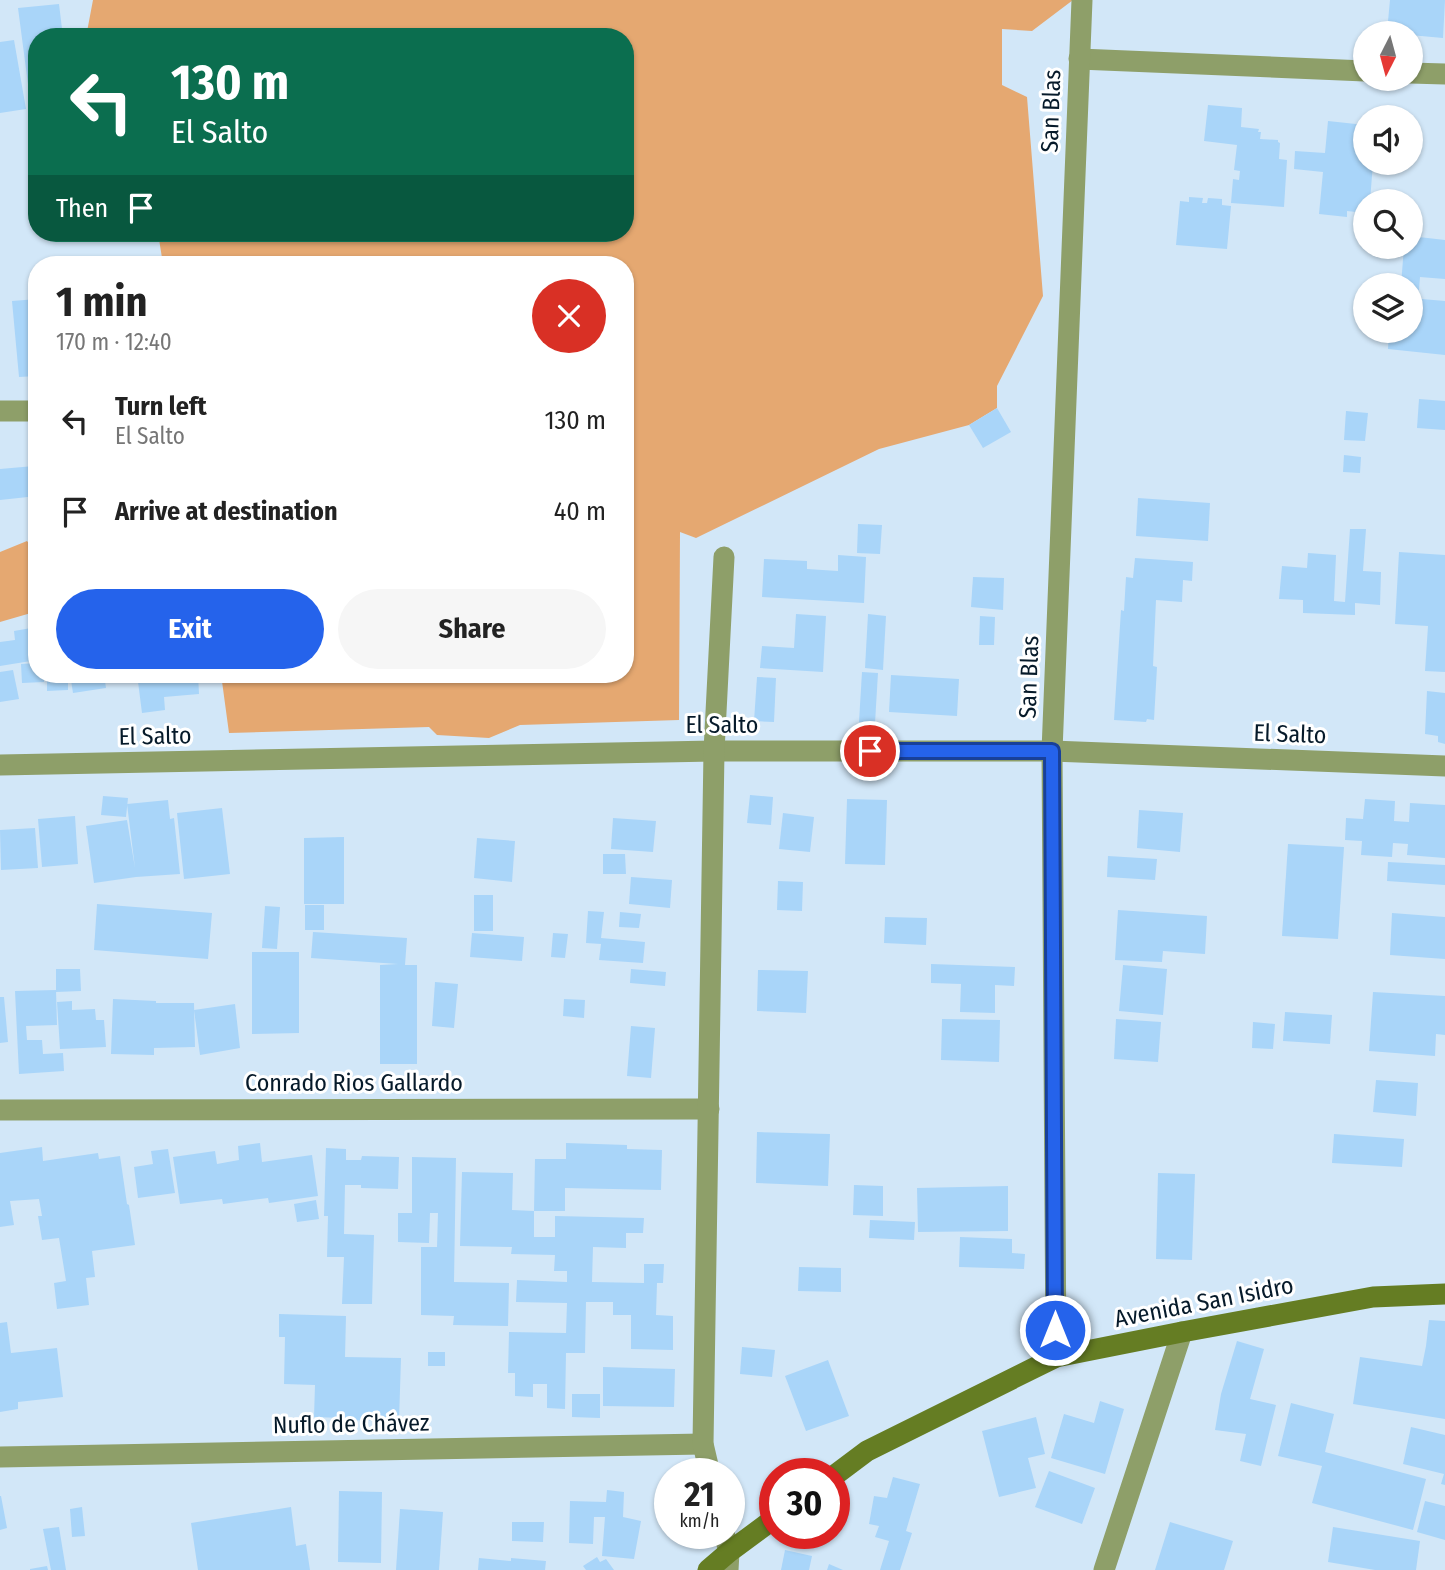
<!DOCTYPE html>
<meta charset="utf-8">
<style>
body{margin:0;font-family:"Fira Sans Condensed",sans-serif;background:#f6f6f6;color:#222;height:100vh;display:flex;flex-direction:column;font-size:26px;white-space:nowrap}
*{box-sizing:border-box;margin:0}
p{font-size:23px;color:#767676}
.icon{flex:none;width:38px;height:38px;fill:none;stroke:currentColor;stroke-width:2;stroke-linecap:round;stroke-linejoin:round}
.map{position:relative;flex:1;overflow:hidden}
.panel{position:absolute;left:28px;top:256px;width:606px;height:427px;display:flex;flex-direction:column;background:#fff;border-radius:28px;box-shadow:0 2px 5px #0004}
.panel>*{flex:none}
.hud{position:absolute;left:28px;top:28px;width:606px;height:214px;border-radius:28px;box-shadow:0 2px 5px #0004;background:#0b6e4f;color:#fff;overflow:hidden}
.needle{width:46px;rotate:186deg}
.controls{position:absolute;left:1353px;top:21px;display:grid;gap:14px}
.controls a{display:grid;place-items:center;width:70px;height:70px;border-radius:50%;background:#fff;box-shadow:0 2px 5px #0004;font-size:35px}
.speed{position:absolute;left:654px;top:1458px;display:flex;gap:14px;font-size:35px;font-weight:700;text-align:center}
.speed>*{display:grid;place-content:center;width:91px;height:91px;border-radius:50%;background:#fff;box-shadow:0 2px 5px #0004;line-height:1}
.speed small{font-size:18px;font-weight:400}
.speed .limit{border:10px solid #d22;background:#fff;color:#111}
.pin{position:absolute;display:grid;place-items:center;width:60px;height:60px;color:#fff;margin:-30px;border:4px solid #fff;border-radius:50%;box-shadow:0 2px 7px #0007}
.me{position:absolute;width:77px;margin:-38px;rotate:0deg;stroke-linejoin:round;filter:drop-shadow(0 0 5px #0008)}
.turn{display:flex;align-items:center;gap:24px;height:147px;padding:0 28px;font-size:32px}
.turn .icon{width:91px;height:91px;stroke-width:2.5}
.turn b{display:block;font-size:49px;line-height:60px}
.then{display:flex;align-items:center;height:66px;padding:0 28px;background:#0003;gap:14px;font-size:26px}
.round{display:grid;place-items:center;flex:none;width:74px;height:74px;border-radius:37px;background:#f6f6f6}
.overview{display:flex;align-items:center;justify-content:space-between;height:119px;padding:0 28px}
h1{font-size:42px;font-weight:700;line-height:52px}
.cta{display:flex;gap:14px;margin-top:auto;padding:14px 28px}
.cta a{flex:1;height:80px;border-radius:42px;background:#2563eb;color:#fff;font-size:28px;font-weight:700;line-height:80px;text-align:center}
.cta a+a{background:#f6f6f6;color:#222}
ul{padding:0;list-style:none}
li{display:flex;align-items:center;gap:21px;height:91px;padding:0 28px}
li div{flex:1}
li b{display:block;font-size:26px}
li em{font-style:normal}
.map>svg:first-child{display:block}
</style>
<div class="map">
<svg width="1445" height="1570" viewBox="0 0 1445 1570">
<rect width="100%" height="100%" fill="#d2e7f8"/>
<g fill="#e5a871">
<polygon points="93,0 1073,0 1032,31 1002,29 1002,85 1027,97 1043,296 997,386 997,408 969,425 879,449 696,538 680,532 679,720 520,725 489,738 437,735 429,727 229,733 221,674 625,674 625,264 163,264 158,233 625,233 625,37 86,37"/>
<polygon points="27,541 37,553 37,615 31,613 0,622 0,552"/>
</g>
<g fill="#a9d5f9">
<polygon points="1390,0 1445,0 1443,38 1410,35 1410,33 1387,32"/>
<polygon points="59,4 63,37 37,37 37,107 31,107 18,8"/>
<polygon points="14,40 26,109 0,113 0,42"/>
<polygon points="1208,105 1242,108 1241,127 1259,129 1258,132 1261,132 1260,139 1278,140 1278,142 1280,143 1279,159 1287,160 1284,207 1231,203 1233,179 1239,180 1240,171 1234,170 1237,145 1204,141"/>
<polygon points="1328,121 1365,125 1365,163 1373,163 1370,201 1365,201 1365,213 1347,211 1347,217 1319,214 1323,172 1294,169 1295,151 1325,153"/>
<polygon points="1189,197 1203,198 1202,203 1207,203 1208,198 1222,199 1222,205 1231,206 1227,249 1176,245 1180,201 1189,202"/>
<polygon points="1410,236 1445,240 1445,279 1420,277 1419,290 1410,290 1410,285 1401,285 1404,247 1410,247"/>
<polygon points="1410,298 1445,301 1445,355 1388,349 1389,331 1410,331"/>
<polygon points="37,299 37,376 19,377 12,301"/>
<polygon points="1419,399 1445,401 1445,430 1417,428"/>
<polygon points="997,408 1011,432 983,448 969,425"/>
<polygon points="1346,411 1368,413 1365,441 1344,440"/>
<polygon points="1344,455 1361,457 1360,473 1343,472"/>
<polygon points="34,466 37,496 0,500 0,469"/>
<polygon points="1138,498 1210,503 1208,541 1136,536"/>
<polygon points="858,524 882,525 880,554 857,553"/>
<polygon points="1350,529 1366,529 1363,571 1381,572 1380,605 1355,603 1355,615 1303,613 1303,600 1279,599 1282,566 1307,568 1308,553 1336,555 1334,601 1345,602"/>
<polygon points="1399,552 1445,555 1445,672 1425,671 1428,626 1395,624"/>
<polygon points="838,555 866,557 864,603 762,597 764,559 807,561 807,569 838,571"/>
<polygon points="1135,558 1193,562 1192,581 1183,580 1182,602 1156,600 1153,666 1157,667 1154,720 1147,719 1146,722 1114,720 1121,610 1124,611 1126,577 1133,578"/>
<polygon points="973,577 1004,578 1003,610 971,607"/>
<polygon points="796,614 826,616 823,672 760,668 762,646 794,648"/>
<polygon points="868,614 886,616 883,670 865,668"/>
<polygon points="980,616 995,617 994,645 979,645"/>
<polygon points="37,627 37,660 0,666 0,642 15,640 14,631"/>
<polygon points="37,663 37,674 44,674 44,682 22,683 21,664"/>
<polygon points="13,670 19,699 0,702 0,672"/>
<polygon points="862,672 878,673 875,723 859,722"/>
<polygon points="47,674 68,674 68,690 47,691"/>
<polygon points="70,674 104,674 106,688 73,693"/>
<polygon points="137,674 198,674 199,694 164,697 165,710 142,713"/>
<polygon points="891,675 959,679 957,716 889,712"/>
<polygon points="757,677 776,678 774,722 754,721"/>
<polygon points="1427,691 1445,693 1445,744 1438,742 1438,736 1425,734"/>
<polygon points="750,795 773,797 771,825 747,823"/>
<polygon points="103,796 128,798 126,817 101,815"/>
<polygon points="847,799 887,800 885,865 845,864"/>
<polygon points="1365,799 1395,801 1394,821 1409,822 1410,803 1445,805 1445,858 1407,855 1408,844 1393,843 1392,857 1361,855 1362,841 1345,840 1346,818 1363,819"/>
<polygon points="168,800 170,819 174,818 180,874 136,877 94,883 86,826 127,820 135,868 127,804"/>
<polygon points="222,808 230,874 184,879 177,813"/>
<polygon points="1139,810 1183,813 1180,852 1137,848"/>
<polygon points="783,813 814,817 810,852 779,849"/>
<polygon points="75,816 78,864 42,867 38,819"/>
<polygon points="613,818 656,821 653,852 611,849"/>
<polygon points="35,828 38,868 1,870 0,830"/>
<polygon points="344,837 344,904 304,904 304,838"/>
<polygon points="477,838 515,841 512,882 474,878"/>
<polygon points="1288,844 1344,847 1338,939 1282,936"/>
<polygon points="603,854 625,854 626,874 603,874"/>
<polygon points="1108,856 1157,859 1155,880 1107,877"/>
<polygon points="1388,862 1445,865 1445,885 1387,881"/>
<polygon points="631,877 672,880 670,908 629,904"/>
<polygon points="778,881 803,882 802,911 777,910"/>
<rect x="474" y="895" width="19" height="36"/>
<polygon points="97,904 212,913 208,959 94,950"/>
<rect x="305" y="905" width="19" height="25"/>
<polygon points="265,906 280,907 277,949 262,948"/>
<polygon points="1118,910 1207,916 1205,954 1163,951 1162,962 1115,960"/>
<polygon points="588,911 604,912 601,938 645,942 643,963 599,960 601,944 586,943"/>
<polygon points="620,912 641,914 639,928 619,927"/>
<polygon points="1392,913 1445,917 1445,959 1390,955"/>
<polygon points="885,917 927,918 926,945 884,943"/>
<polygon points="313,932 407,938 405,965 417,965 417,1064 380,1064 380,965 398,964 311,958"/>
<polygon points="472,933 524,937 522,961 470,957"/>
<polygon points="553,933 568,934 565,958 551,957"/>
<polygon points="252,952 299,952 299,1033 252,1034"/>
<polygon points="931,964 1015,967 1014,986 995,985 995,1013 960,1012 961,984 931,983"/>
<polygon points="1123,965 1167,969 1163,1015 1119,1011"/>
<polygon points="56,969 80,969 81,991 56,992"/>
<polygon points="631,969 666,972 665,986 630,983"/>
<polygon points="758,970 808,971 806,1013 757,1011"/>
<polygon points="435,982 458,984 454,1028 432,1026"/>
<polygon points="56,990 57,1025 26,1026 27,1040 42,1040 43,1054 63,1053 64,1071 19,1074 15,991"/>
<polygon points="1373,992 1445,996 1445,1035 1436,1034 1435,1056 1369,1051"/>
<polygon points="0,997 4,997 8,1042 0,1043"/>
<polygon points="113,999 156,1001 156,1003 194,1003 195,1047 154,1048 154,1055 111,1054"/>
<polygon points="564,999 585,1000 584,1018 563,1016"/>
<polygon points="72,1001 72,1010 95,1009 96,1020 104,1020 106,1047 60,1049 57,1002"/>
<polygon points="235,1004 240,1048 200,1055 194,1010"/>
<polygon points="1285,1012 1332,1015 1330,1044 1283,1041"/>
<polygon points="942,1019 1000,1020 999,1062 941,1060"/>
<polygon points="1116,1019 1161,1022 1158,1062 1114,1059"/>
<polygon points="1253,1022 1275,1024 1273,1049 1252,1048"/>
<polygon points="631,1026 655,1028 651,1078 627,1076"/>
<polygon points="1376,1080 1418,1083 1416,1116 1373,1112"/>
<polygon points="757,1132 830,1134 828,1186 756,1183"/>
<polygon points="1334,1134 1404,1139 1402,1167 1332,1163"/>
<polygon points="260,1143 262,1162 312,1155 318,1196 269,1203 268,1198 223,1204 222,1199 180,1204 173,1157 215,1151 217,1164 239,1160 238,1146"/>
<polygon points="566,1143 627,1145 627,1149 662,1150 661,1190 565,1188 565,1211 534,1211 535,1159 566,1159"/>
<polygon points="42,1147 43,1161 98,1153 99,1159 120,1156 127,1204 129,1205 135,1245 92,1251 95,1277 86,1278 89,1305 57,1309 54,1283 66,1281 59,1238 42,1240 38,1216 42,1216 39,1199 10,1201 14,1225 0,1227 0,1153"/>
<polygon points="326,1148 346,1149 346,1160 361,1160 362,1156 399,1157 398,1189 361,1188 361,1185 345,1185 344,1234 374,1235 372,1304 342,1304 344,1257 327,1257 328,1216 324,1216"/>
<polygon points="168,1149 175,1193 138,1198 134,1167 153,1164 151,1151"/>
<polygon points="412,1157 456,1158 454,1282 509,1283 508,1326 453,1325 454,1316 421,1315 421,1247 437,1247 438,1213 430,1213 429,1243 398,1242 398,1213 412,1213"/>
<polygon points="462,1172 513,1173 512,1210 534,1211 534,1237 555,1237 555,1216 644,1218 643,1233 626,1233 626,1248 593,1247 592,1282 644,1283 644,1264 664,1264 663,1283 657,1283 656,1315 673,1316 673,1350 631,1349 631,1315 613,1315 613,1302 586,1302 585,1353 566,1353 565,1409 547,1408 547,1384 533,1384 533,1397 515,1396 515,1373 508,1373 509,1332 566,1333 567,1303 516,1302 517,1280 567,1282 567,1271 554,1271 555,1255 511,1254 512,1247 460,1246"/>
<polygon points="1158,1173 1195,1174 1192,1260 1156,1259"/>
<polygon points="854,1185 883,1186 883,1216 853,1215"/>
<polygon points="1008,1186 1008,1231 918,1232 917,1188"/>
<polygon points="316,1200 319,1219 297,1222 294,1204"/>
<polygon points="870,1220 915,1222 914,1240 869,1238"/>
<polygon points="960,1237 1012,1239 1012,1253 1025,1254 1024,1269 959,1267"/>
<polygon points="799,1267 841,1268 841,1292 798,1291"/>
<polygon points="279,1314 346,1316 345,1357 401,1358 399,1421 343,1420 343,1418 314,1417 315,1385 284,1384 285,1337 279,1337"/>
<polygon points="1429,1320 1445,1321 1445,1419 1353,1404 1360,1357 1422,1366 1426,1346"/>
<polygon points="7,1322 11,1353 57,1348 63,1397 18,1402 18,1409 0,1412 0,1323"/>
<polygon points="1237,1341 1264,1349 1250,1399 1276,1405 1261,1466 1240,1461 1246,1434 1215,1430 1221,1394"/>
<polygon points="742,1347 775,1350 772,1377 740,1374"/>
<rect x="428" y="1352" width="17" height="14"/>
<polygon points="828,1360 849,1416 806,1431 785,1376"/>
<polygon points="603,1367 675,1369 674,1407 603,1406"/>
<polygon points="572,1394 600,1394 600,1418 572,1417"/>
<polygon points="1100,1401 1124,1409 1105,1474 1051,1458 1064,1414 1094,1423"/>
<polygon points="1291,1403 1334,1414 1325,1452 1426,1479 1413,1530 1312,1503 1322,1466 1278,1456"/>
<polygon points="1036,1417 1045,1454 1028,1458 1036,1488 999,1497 982,1431"/>
<polygon points="1411,1427 1445,1435 1445,1485 1441,1484 1444,1474 1403,1464"/>
<polygon points="1049,1471 1095,1488 1082,1524 1035,1507"/>
<polygon points="893,1477 920,1484 906,1531 912,1533 900,1570 880,1570 889,1541 875,1537 879,1526 869,1524 874,1496 887,1498"/>
<polygon points="607,1490 624,1492 623,1517 641,1521 634,1559 602,1556 605,1517 594,1517 593,1544 569,1543 570,1501 606,1502"/>
<polygon points="339,1491 382,1492 381,1563 338,1562"/>
<polygon points="0,1496 1,1496 7,1528 0,1530"/>
<polygon points="1425,1501 1445,1506 1445,1540 1417,1532"/>
<polygon points="82,1507 85,1536 72,1537 70,1509"/>
<polygon points="291,1507 296,1546 306,1544 310,1570 198,1570 191,1523"/>
<polygon points="400,1509 443,1512 439,1570 396,1570"/>
<polygon points="512,1522 544,1522 543,1542 512,1541"/>
<polygon points="1170,1522 1233,1541 1224,1570 1155,1570"/>
<polygon points="59,1527 66,1570 51,1570 43,1529"/>
<polygon points="1333,1527 1420,1541 1416,1570 1375,1570 1328,1562"/>
<polygon points="785,1550 812,1556 809,1570 781,1570"/>
<polygon points="597,1557 600,1562 606,1559 614,1570 586,1570 583,1566"/>
<polygon points="479,1558 511,1561 511,1558 546,1561 545,1570 478,1570"/>
<polygon points="829,1564 843,1570 827,1570"/>
<polygon points="47,1566 48,1570 30,1570 30,1569"/>
</g>
<g fill="none" stroke-linecap="round" stroke-linejoin="round">
<g stroke="#8e9f69" stroke-width="21">
<polyline points="1079,59 1365,71"/>
<polyline points="1410,73 1445,74"/>
<polyline points="0,411 37,411"/>
<polyline points="0,765 714,751 1052,751 1445,766"/>
<polyline points="0,1110 709,1109"/>
<polyline points="1056,1357 1052,751 1082,0"/>
<polyline points="0,1457 703,1444"/>
<polyline points="710,1474 703,1444 714,751 724,557"/>
<polyline points="724,1533 729,1552 728,1570"/>
<polyline points="1104,1570 1182,1332"/>
</g>
<g stroke="#657d23" stroke-width="21">
<polyline points="835,1475 867,1451 1056,1357 1182,1332 1373,1297 1445,1294"/>
<polyline points="708,1570 729,1552 775,1518"/>
</g>
</g>
<g fill="none" stroke-linecap="round" stroke-linejoin="round">
<g stroke="#184099" stroke-width="18">
<polyline id="route" points="870,751 1052,751 1055,1330"/>
</g>
<use href="#route" stroke="#2563eb" stroke-width="12"/>
</g>
<g text-anchor="middle" dominant-baseline="central" stroke-width="6" stroke-linejoin="round" paint-order="stroke">
<g font-size="24" fill="#061a2a" stroke="#fff">
<text transform="translate(1051 111) rotate(-88)">San Blas</text>
<text transform="translate(1029 677) rotate(-88)">San Blas</text>
<text x="722" y="725">El Salto</text>
<text transform="translate(1290 734) rotate(2)">El Salto</text>
<text transform="translate(155 736) rotate(-1)">El Salto</text>
<text x="354" y="1083">Conrado Rios Gallardo</text>
<text transform="translate(1204 1302) rotate(-11)">Avenida San Isidro</text>
<text transform="translate(351 1424) rotate(-1)">Nuflo de Chávez</text>
</g>
</g>
</svg>
<div class="controls">
<a><svg class="needle" viewBox="-14 -14 28 28"><path d="M0-13l5 13h-10z" fill="#e53935"/><path d="M0 13l5-13h-10z" fill="#767676"/></svg></a>
<a><svg class="icon" aria-label="sound" viewBox="0 0 24 24"><path d="M4 9h4l5-4v14l-5-4H4zM17 9q2 3 0 6"/></svg></a>
<a><svg class="icon" aria-label="search" viewBox="0 0 24 24"><circle cx="10" cy="10" r="6"/><path d="M15 15l6 6"/></svg></a>
<a><svg class="icon" aria-label="layers" viewBox="0 0 24 24"><path d="M12 4l9 5-9 5-9-5zM3 14l9 5 9-5"/></svg></a>
</div>
<div class="speed"><div>21<small>km/h</small></div><div class="limit">30</div></div>
<div class="pin" style="left:870px;top:751px;background:#d93025"><svg class="icon" aria-label="arrive" viewBox="0 0 24 24"><path d="M6 21V4h12l-3 4 3 4H6"/></svg></div>
<svg class="me" style="left:1055px;top:1330px" viewBox="-20 -20 40 40"><circle r="17" fill="#2563eb" stroke="#fff" stroke-width="3"/><path d="M0-11L8 9 0 5-8 9z" fill="#fff"/></svg>
<div class="hud">
<div class="turn"><svg class="icon" aria-label="left" viewBox="0 0 24 24"><path d="M17 20v-9H6M10 6l-5 5 5 5"/></svg><div><b>130 m</b>El Salto</div></div>
<div class="then">Then<svg class="icon" aria-label="arrive" viewBox="0 0 24 24"><path d="M6 21V4h12l-3 4 3 4H6"/></svg></div>
</div>
<section class="panel">
<div class="overview"><div><h1>1 min</h1><p>170 m · 12:40</p></div><a class="round" style="background:#d93025;color:#fff"><svg class="icon" aria-label="close" viewBox="0 0 24 24"><path d="M6 6l12 12M18 6L6 18"/></svg></a></div>
<ul>
<li><svg class="icon" aria-label="left" viewBox="0 0 24 24"><path d="M17 20v-9H6M10 6l-5 5 5 5"/></svg><div><b>Turn left</b><p>El Salto</p></div><em>130 m</em></li>
<li><svg class="icon" aria-label="arrive" viewBox="0 0 24 24"><path d="M6 21V4h12l-3 4 3 4H6"/></svg><div><b>Arrive at destination</b></div><em>40 m</em></li>
</ul>
<div class="cta"><a>Exit</a><a>Share</a></div>
</section>
</div>
